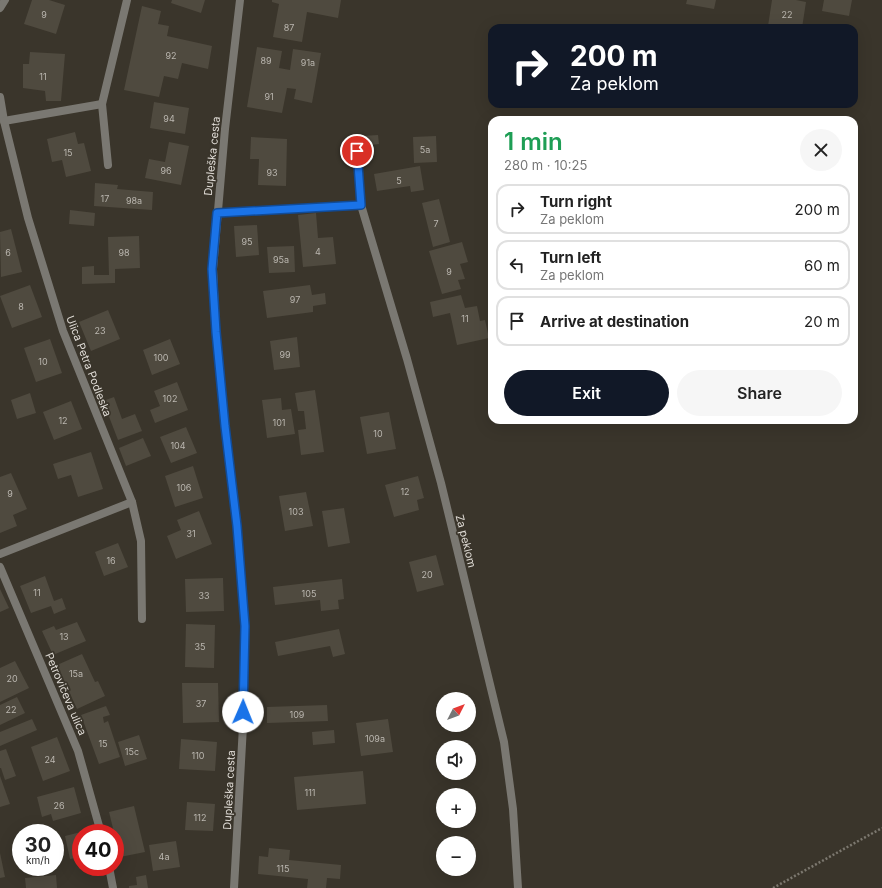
<!DOCTYPE html>
<meta charset="utf-8">
<style>
body{margin:0;font-family:Inter,sans-serif;background:#f6f6f6;color:#222;height:100vh;display:flex;flex-direction:column;font-size:15px;white-space:nowrap}
*{box-sizing:border-box;margin:0}
p{font-size:13px;color:#767676}
.icon{flex:none;width:22px;height:22px;fill:none;stroke:currentColor;stroke-width:2;stroke-linecap:round;stroke-linejoin:round}
.map{position:relative;flex:1;overflow:hidden}
.details{position:absolute;left:488px;top:116px;width:370px;height:308px;display:flex;flex-direction:column;background:#fff;border-radius:12px;box-shadow:0 4px 16px #0002}
.details>*{flex:none}
.top-card{position:absolute;left:488px;top:24px;width:370px;height:84px;border-radius:12px;box-shadow:0 4px 16px #0002;background:#111827;color:#fff;overflow:hidden}
.needle{width:26px;rotate:48deg}
.buttons{position:absolute;left:436px;top:692px;display:grid;gap:8px}
.buttons a{display:grid;place-items:center;width:40px;height:40px;border-radius:50%;background:#fff;box-shadow:0 4px 16px #0002;font-size:20px}
.speed{position:absolute;left:12px;top:824px;display:flex;gap:8px;font-size:20px;font-weight:700;text-align:center}
.speed>*{display:grid;place-content:center;width:52px;height:52px;border-radius:50%;background:#fff;box-shadow:0 4px 16px #0002;line-height:1}
.speed small{font-size:10px;font-weight:400}
.speed .limit{border:6px solid #d22;background:#fff;color:#111}
.pin{position:absolute;display:grid;place-items:center;width:34px;height:34px;color:#fff;margin:-17px;border:2px solid #fff;border-radius:50%;box-shadow:0 1px 4px #0007}
.me{position:absolute;width:44px;margin:-22px;rotate:1deg;stroke-linejoin:round;filter:drop-shadow(0 0 3px #0008)}
.turn{display:flex;align-items:center;gap:14px;height:84px;padding:0 16px;font-size:18px}
.turn .icon{width:52px;height:52px;stroke-width:2.5}
.turn b{display:block;font-size:28px;line-height:34px}
.round{display:grid;place-items:center;flex:none;width:42px;height:42px;border-radius:21px;background:#f6f6f6}
.headline{display:flex;align-items:center;justify-content:space-between;height:68px;padding:0 16px}
h1{font-size:24px;font-weight:600;line-height:30px;color:#1e9e55}
.action{display:flex;gap:8px;margin-top:auto;padding:8px 16px}
.action a{flex:1;height:46px;border-radius:24px;background:#111827;color:#fff;font-size:16px;font-weight:600;line-height:46px;text-align:center}
.action a+a{background:#f6f6f6;color:#222}
ul{padding:0;list-style:none}
li{display:flex;align-items:center;gap:12px;height:50px;margin:0 8px 6px;padding:0 8px;border:2px solid #e0e0e0;border-radius:12px}
li div{flex:1}
li b{display:block;font-size:15px}
li em{font-style:normal}
.map>svg:first-child{display:block}
</style>
<div class="map">
<svg width="882" height="888" viewBox="0 0 882 888">
<rect width="100%" height="100%" fill="#3a352b"/>
<g fill="#4f4a3f">
<polygon points="32,0 49,0 65,5 56,34 24,24"/>
<polygon points="172,0 205,0 201,13 171,3"/>
<polygon points="272,0 341,0 338,18 307,12 302,42 273,37 279,4 272,2"/>
<polygon points="687,0 716,0 714,9 686,4"/>
<polygon points="772,0 796,0 806,2 802,28 783,28 768,26"/>
<polygon points="824,0 852,0 849,16 822,11"/>
<polygon points="142,6 161,11 158,24 169,26 167,36 212,46 208,69 182,63 178,79 164,76 159,97 124,90"/>
<polygon points="257,47 282,51 279,68 290,70 293,49 321,53 312,103 294,99 296,89 287,88 282,113 247,107"/>
<polygon points="30,52 65,54 61,101 46,101 45,91 23,88 23,64 29,64"/>
<polygon points="154,102 189,108 185,134 150,128"/>
<polygon points="75,132 78,144 84,143 91,171 66,177 62,160 52,162 47,139"/>
<polygon points="378,135 379,144 363,146 362,136"/>
<polygon points="436,136 437,162 414,163 413,137"/>
<polygon points="251,137 287,139 286,186 258,185 259,159 250,159"/>
<polygon points="169,142 189,146 181,185 145,178 149,159 165,162"/>
<polygon points="420,166 424,190 411,192 410,186 377,191 374,174"/>
<polygon points="95,183 118,185 117,189 153,192 152,210 94,206"/>
<polygon points="439,199 450,242 433,247 422,203"/>
<polygon points="70,210 95,213 94,226 69,224"/>
<polygon points="316,213 318,238 333,237 336,264 303,267 298,215"/>
<polygon points="257,225 259,255 236,257 234,226"/>
<polygon points="11,229 22,272 1,277 0,232"/>
<polygon points="139,236 140,268 115,269 115,283 82,284 82,267 94,266 94,275 109,275 108,237"/>
<polygon points="462,242 468,262 460,264 465,279 458,280 461,289 442,294 429,251"/>
<polygon points="294,246 295,272 269,273 267,247"/>
<polygon points="30,285 42,317 12,328 0,296"/>
<polygon points="310,285 312,295 325,293 326,304 313,306 313,312 267,318 263,291"/>
<polygon points="461,295 465,308 477,306 480,321 485,320 489,338 457,345 450,313 433,317 430,302"/>
<polygon points="108,310 120,339 91,351 79,322"/>
<polygon points="297,337 300,367 274,370 270,341"/>
<polygon points="50,339 62,373 36,382 24,348"/>
<polygon points="170,339 180,364 152,375 143,350"/>
<polygon points="177,382 188,410 155,423 150,410 160,406 154,391"/>
<polygon points="315,390 324,452 301,455 298,430 306,429 304,411 298,411 295,393"/>
<polygon points="30,393 36,413 17,419 11,400"/>
<polygon points="114,397 122,419 135,414 142,431 118,440 103,401"/>
<polygon points="281,398 282,410 291,409 295,434 267,438 262,400"/>
<polygon points="71,401 82,429 54,440 43,412"/>
<polygon points="389,412 396,449 367,454 360,417"/>
<polygon points="186,427 197,453 171,463 160,437"/>
<polygon points="143,438 151,456 126,466 119,448"/>
<polygon points="91,452 103,489 78,497 71,475 58,479 53,464"/>
<polygon points="193,466 203,498 175,507 165,476"/>
<polygon points="11,473 27,509 13,515 17,526 0,533 0,477"/>
<polygon points="418,476 424,498 417,500 419,510 394,517 385,485"/>
<polygon points="306,492 313,526 285,531 279,496"/>
<polygon points="344,508 350,543 328,547 322,511"/>
<polygon points="199,511 212,544 176,559 167,536 181,530 177,520"/>
<polygon points="118,543 128,567 104,576 95,552"/>
<polygon points="436,555 444,585 417,592 409,562"/>
<polygon points="45,576 54,601 62,598 66,609 54,614 51,606 31,613 20,586"/>
<polygon points="223,578 224,611 186,612 185,579"/>
<polygon points="342,579 344,599 338,600 339,609 321,611 320,600 275,605 273,587"/>
<polygon points="0,589 9,608 0,612"/>
<polygon points="77,622 86,641 53,655 42,631 54,626 56,630"/>
<polygon points="186,624 215,625 214,668 185,667"/>
<polygon points="339,629 345,654 333,657 330,646 278,656 275,642"/>
<polygon points="82,654 95,682 98,681 105,696 77,709 57,665"/>
<polygon points="15,661 29,688 0,702 0,668"/>
<polygon points="182,683 218,683 219,722 183,723"/>
<polygon points="17,697 25,713 0,725 0,705"/>
<polygon points="327,705 328,721 267,723 267,707"/>
<polygon points="106,706 110,715 103,717 104,723 108,721 120,757 99,764 81,715"/>
<polygon points="32,719 37,730 0,746 0,732"/>
<polygon points="388,719 393,752 361,756 356,723"/>
<polygon points="334,730 335,743 313,745 312,732"/>
<polygon points="139,735 147,759 125,766 118,742"/>
<polygon points="57,737 70,771 43,781 31,747"/>
<polygon points="181,739 217,742 215,771 179,769"/>
<polygon points="6,749 16,776 5,780 1,768 0,768 0,751"/>
<polygon points="363,771 366,804 297,810 294,777"/>
<polygon points="0,776 10,804 0,807"/>
<polygon points="74,787 81,813 53,821 51,814 42,817 37,797"/>
<polygon points="187,802 215,804 213,831 185,830"/>
<polygon points="134,806 145,852 120,857 109,812"/>
<polygon points="85,831 85,833 81,833 81,857 70,859 65,836"/>
<polygon points="176,841 180,867 153,871 149,845"/>
<polygon points="269,848 290,850 289,860 341,865 340,879 327,878 326,888 307,888 308,879 258,874 259,856 268,857"/>
<polygon points="0,853 5,877 0,878"/>
<polygon points="56,875 57,888 26,888 25,878"/>
<polygon points="146,875 148,888 129,888 129,886 137,885 136,877"/>
</g>
<g fill="none" stroke-linecap="round" stroke-linejoin="round">
<polyline stroke="#7c786f" stroke-width="2.5" stroke-dasharray="2 2" stroke-linecap="butt" points="773,888 882,828"/>
<g stroke="#7a7872" stroke-width="8">
<polyline points="0,8 5,0"/>
<polyline points="0,97 4,121 28,218 63,331 132,502 141,541 142,619"/>
<polyline points="4,121 102,104"/>
<polyline points="357,151 361,205 407,359 441,483 504,742 513,809 518,888"/>
<polyline points="108,165 102,104 127,0"/>
<polyline points="217,213 361,205"/>
<polyline points="0,554 132,502"/>
<polyline points="0,567 78,751 101,833"/>
<polyline points="109,867 113,888"/>
</g>
<polyline stroke="#7a7872" stroke-width="8" points="234,888 243,726 245,626 237,526 225,425 216,332 213,269 225,129 240,0"/>
</g>
<g fill="none" stroke-linecap="round" stroke-linejoin="round">
<g stroke="#114b97" stroke-width="10">
<polyline id="route" points="243,712 245,626 237,526 225,426 216,332 212,269 217,213 361,205 357,151"/>
</g>
<use href="#route" stroke="#1a73e8" stroke-width="7"/>
</g>
<g text-anchor="middle" dominant-baseline="central" stroke-width="3.5" stroke-linejoin="round" paint-order="stroke">
<g font-size="9" fill="#bbb7b0">
<text x="44" y="14">9</text>
<text x="787" y="14">22</text>
<text x="289" y="27">87</text>
<text x="171" y="55">92</text>
<text x="266" y="60">89</text>
<text x="308" y="62">91a</text>
<text x="43" y="76">11</text>
<text x="269" y="96">91</text>
<text x="169" y="118">94</text>
<text x="425" y="149">5a</text>
<text x="68" y="152">15</text>
<text x="166" y="170">96</text>
<text x="272" y="172">93</text>
<text x="399" y="180">5</text>
<text x="105" y="198">17</text>
<text x="134" y="200">98a</text>
<text x="436" y="223">7</text>
<text x="247" y="241">95</text>
<text x="318" y="251">4</text>
<text x="8" y="252">6</text>
<text x="124" y="252">98</text>
<text x="281" y="259">95a</text>
<text x="449" y="271">9</text>
<text x="295" y="299">97</text>
<text x="21" y="306">8</text>
<text x="465" y="318">11</text>
<text x="100" y="330">23</text>
<text x="285" y="354">99</text>
<text x="161" y="357">100</text>
<text x="43" y="361">10</text>
<text x="170" y="398">102</text>
<text x="63" y="420">12</text>
<text x="279" y="422">101</text>
<text x="378" y="433">10</text>
<text x="178" y="445">104</text>
<text x="184" y="487">106</text>
<text x="405" y="491">12</text>
<text x="10" y="493">9</text>
<text x="296" y="511">103</text>
<text x="191" y="533">31</text>
<text x="111" y="560">16</text>
<text x="427" y="574">20</text>
<text x="37" y="592">11</text>
<text x="309" y="593">105</text>
<text x="204" y="595">33</text>
<text x="64" y="636">13</text>
<text x="200" y="646">35</text>
<text x="76" y="673">15a</text>
<text x="12" y="678">20</text>
<text x="201" y="703">37</text>
<text x="11" y="709">22</text>
<text x="297" y="714">109</text>
<text x="375" y="738">109a</text>
<text x="103" y="743">15</text>
<text x="132" y="751">15c</text>
<text x="198" y="755">110</text>
<text x="50" y="759">24</text>
<text x="310" y="792">111</text>
<text x="59" y="805">26</text>
<text x="200" y="817">112</text>
<text x="164" y="856">4a</text>
<text x="283" y="868">115</text>
</g>
<g font-size="11" fill="#dfdbd5" stroke="#3a352b">
<text transform="translate(212 156) rotate(-84)">Dupleška cesta</text>
<text transform="translate(89 366) rotate(69)">Ulica Petra Podleska</text>
<text transform="translate(466 541) rotate(76)">Za peklom</text>
<text transform="translate(66 694) rotate(67)">Petrovičeva ulica</text>
<text transform="translate(229 790) rotate(-87)">Dupleška cesta</text>
</g>
</g>
</svg>
<div class="buttons">
<a><svg class="needle" viewBox="-14 -14 28 28"><path d="M0-13l5 13h-10z" fill="#e53935"/><path d="M0 13l5-13h-10z" fill="#767676"/></svg></a>
<a><svg class="icon" aria-label="sound" viewBox="0 0 24 24"><path d="M4 9h4l5-4v14l-5-4H4zM17 9q2 3 0 6"/></svg></a>
<a>+</a>
<a>−</a>
</div>
<div class="speed"><div>30<small>km/h</small></div><div class="limit">40</div></div>
<div class="pin" style="left:357px;top:151px;background:#d93025"><svg class="icon" aria-label="arrive" viewBox="0 0 24 24"><path d="M6 21V4h12l-3 4 3 4H6"/></svg></div>
<svg class="me" style="left:243px;top:712px" viewBox="-20 -20 40 40"><circle r="19" fill="#fff"/><path d="M0-13L10 11 0 6-10 11z" fill="#1a73e8"/></svg>
<div class="top-card">
<div class="turn"><svg class="icon" aria-label="right" viewBox="0 0 24 24"><path d="M7 20v-9h11M14 6l5 5-5 5"/></svg><div><b>200 m</b>Za peklom</div></div>
</div>
<section class="details">
<div class="headline"><div><h1>1 min</h1><p>280 m · 10:25</p></div><a class="round"><svg class="icon" aria-label="close" viewBox="0 0 24 24"><path d="M6 6l12 12M18 6L6 18"/></svg></a></div>
<ul>
<li><svg class="icon" aria-label="right" viewBox="0 0 24 24"><path d="M7 20v-9h11M14 6l5 5-5 5"/></svg><div><b>Turn right</b><p>Za peklom</p></div><em>200 m</em></li>
<li><svg class="icon" aria-label="left" viewBox="0 0 24 24"><path d="M17 20v-9H6M10 6l-5 5 5 5"/></svg><div><b>Turn left</b><p>Za peklom</p></div><em>60 m</em></li>
<li><svg class="icon" aria-label="arrive" viewBox="0 0 24 24"><path d="M6 21V4h12l-3 4 3 4H6"/></svg><div><b>Arrive at destination</b></div><em>20 m</em></li>
</ul>
<div class="action"><a>Exit</a><a>Share</a></div>
</section>
</div>
